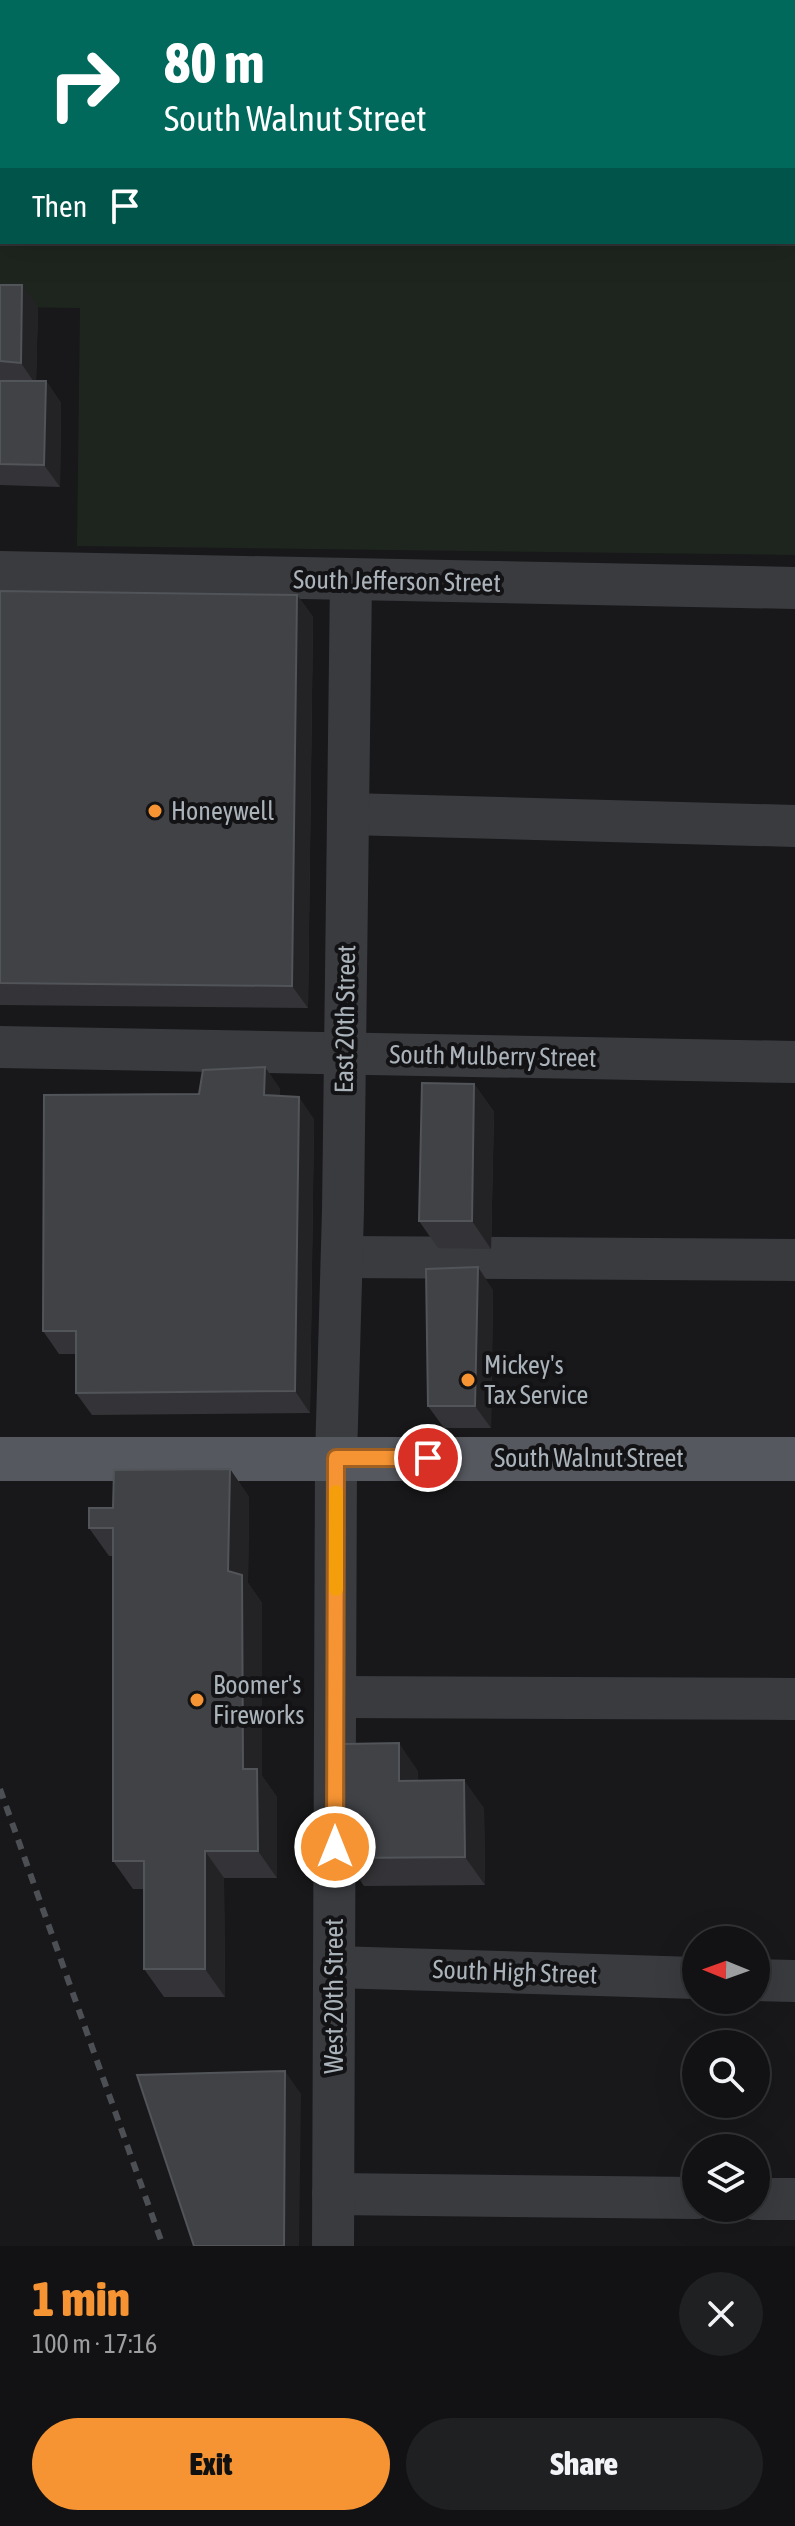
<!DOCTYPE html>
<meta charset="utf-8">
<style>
body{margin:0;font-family:"Asap Condensed",sans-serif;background:#1f2022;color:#f1f3f6;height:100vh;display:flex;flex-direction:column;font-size:30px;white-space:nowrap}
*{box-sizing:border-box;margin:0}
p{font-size:26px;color:#9c9ea0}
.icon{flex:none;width:44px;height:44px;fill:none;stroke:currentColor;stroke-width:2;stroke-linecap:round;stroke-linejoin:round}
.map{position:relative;height:2246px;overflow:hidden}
.panel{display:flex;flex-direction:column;background:#121214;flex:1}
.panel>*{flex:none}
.top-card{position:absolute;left:0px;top:0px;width:796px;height:244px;box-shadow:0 8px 32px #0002,0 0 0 2px #313234;background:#00695c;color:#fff;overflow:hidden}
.needle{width:52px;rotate:271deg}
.controls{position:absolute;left:682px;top:1926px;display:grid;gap:16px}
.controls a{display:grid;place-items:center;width:88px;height:88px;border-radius:50%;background:#121214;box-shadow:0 8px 32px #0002,0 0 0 2px #313234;font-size:40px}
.pin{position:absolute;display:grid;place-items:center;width:68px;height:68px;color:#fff;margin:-34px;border:4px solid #fff;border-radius:50%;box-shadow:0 2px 8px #0007}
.me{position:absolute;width:88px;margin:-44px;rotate:0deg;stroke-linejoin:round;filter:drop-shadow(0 0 6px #0008)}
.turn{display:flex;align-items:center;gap:28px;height:168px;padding:0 32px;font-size:36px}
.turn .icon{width:104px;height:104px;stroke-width:2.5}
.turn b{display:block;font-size:56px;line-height:68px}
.then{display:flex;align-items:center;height:76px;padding:0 32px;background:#0003;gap:16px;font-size:30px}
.round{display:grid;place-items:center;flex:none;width:84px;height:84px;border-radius:42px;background:#1f2022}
.overview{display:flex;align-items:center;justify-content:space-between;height:136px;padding:0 32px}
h1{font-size:48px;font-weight:800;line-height:60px;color:#f69433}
.button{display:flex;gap:16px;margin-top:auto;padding:16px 32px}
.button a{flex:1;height:92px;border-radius:48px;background:#f69433;color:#111;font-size:32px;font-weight:800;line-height:92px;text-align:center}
.button a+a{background:#1f2022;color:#f1f3f6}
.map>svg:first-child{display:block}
</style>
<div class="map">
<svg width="795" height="2246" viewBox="0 0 795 2246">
<rect width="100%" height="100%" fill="#18181a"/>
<polygon fill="#1e251e" points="0,142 2,142 2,242 794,242 795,153 795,555 77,546 80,308 0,307"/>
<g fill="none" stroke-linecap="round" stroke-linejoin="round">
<g stroke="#393b3f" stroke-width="42">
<polyline points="373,2 373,0"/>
<polyline points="0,109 2,109"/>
<polyline points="794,121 795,121"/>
<polyline points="0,572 795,588"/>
<polyline points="348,814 795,826"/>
<polyline points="0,1047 795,1062"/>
<polyline points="342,1257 795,1260"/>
<polyline points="336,1697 795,1699"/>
<polyline points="334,1967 696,1978"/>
<polyline points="756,1980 795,1981"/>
<polyline points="333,2194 696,2198"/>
<polyline points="756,2199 795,2199"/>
<polyline points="333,2246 336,1458 343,1210 351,580"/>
</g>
<polyline stroke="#55585e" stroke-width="44" points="0,1459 795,1459"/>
<polyline stroke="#4c4f54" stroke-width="6" stroke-dasharray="10 8" stroke-linecap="butt" points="0,1789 163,2246"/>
</g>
<g fill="#343438">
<polygon points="0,285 38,307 36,381 46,381 61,403 60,487 0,485"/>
<polygon points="0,591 297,595 313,617 308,1008 0,1005"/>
<polygon points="265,1067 280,1089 280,1096 314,1119 310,1413 92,1415 76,1393 76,1354 59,1354 43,1331"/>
<polygon points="474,1084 494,1112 491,1249 438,1248 419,1221"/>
<polygon points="493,1290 491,1428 444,1428 428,1406"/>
<polygon points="230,1469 249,1497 248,1583 262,1603 262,1776 277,1797 277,1878 224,1878 225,1997 164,1997 144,1969 144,1889 133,1889 113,1861 113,1556 109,1556 89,1528 113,1508"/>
<polygon points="418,1771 418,1781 484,1808 485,1885 364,1886 345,1858"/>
</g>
<g fill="#232326">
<polygon points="22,285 38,307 36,385 21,363"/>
<polygon points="46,381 61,403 60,487 44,465"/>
<polygon points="297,595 313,617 308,1008 292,986"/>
<polygon points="265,1067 280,1089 280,1117 264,1095"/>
<polygon points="474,1084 494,1112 491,1249 472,1221"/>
<polygon points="299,1097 314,1119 310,1413 295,1391"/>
<polygon points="478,1267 493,1290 491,1428 475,1406"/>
<polygon points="230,1469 249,1497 248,1583 262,1603 262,1776 277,1797 277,1878 258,1851 243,1769 228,1571"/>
<polygon points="399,1743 418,1771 418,1809 399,1781"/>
<polygon points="464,1780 484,1808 485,1885 465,1857"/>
<polygon points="205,1851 224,1878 225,1997 205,1969"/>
<polygon points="285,2071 301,2094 299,2246 284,2246"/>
</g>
<g fill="#414246" stroke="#515458" stroke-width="2">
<polygon points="0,285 22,285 21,363 0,361"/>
<polygon points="0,381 46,381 44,465 0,464"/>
<polygon points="0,591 297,595 292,986 0,983"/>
<polygon points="265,1067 264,1095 299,1097 295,1391 76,1393 76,1331 43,1331 44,1095 199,1094 203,1070"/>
<polygon points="422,1083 474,1084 472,1221 419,1221"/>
<polygon points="478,1267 475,1406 428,1406 426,1269"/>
<polygon points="230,1469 228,1571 242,1575 243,1769 257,1769 258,1851 205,1851 205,1969 144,1969 144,1861 113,1861 113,1528 89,1528 89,1508 113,1508 114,1470"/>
<polygon points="399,1743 399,1781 464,1780 465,1857 345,1858 344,1744"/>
<polygon points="285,2071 284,2246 194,2246 137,2075"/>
</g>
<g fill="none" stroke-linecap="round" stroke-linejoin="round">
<g stroke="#a06021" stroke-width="20">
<polyline id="route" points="335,1847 336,1458 428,1458"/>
</g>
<use href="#route" stroke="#f69433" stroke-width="14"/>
<polyline stroke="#f59e0b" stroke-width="14" points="336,1589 336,1492"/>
</g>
<g fill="#f69433" stroke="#131315" stroke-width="3">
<circle cx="155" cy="811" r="8"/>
<circle cx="468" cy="1380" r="8"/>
<circle cx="197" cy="1700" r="8"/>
</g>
<g text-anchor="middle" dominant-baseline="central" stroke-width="8" stroke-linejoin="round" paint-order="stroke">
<g font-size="26" fill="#aab2ba" stroke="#131315">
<text transform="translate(397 581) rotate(1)">South Jefferson Street</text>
<text transform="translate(345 1019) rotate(-89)">East 20th Street</text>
<text transform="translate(493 1056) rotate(1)">South Mulberry Street</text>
<text x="589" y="1458">South Walnut Street</text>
<text transform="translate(515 1972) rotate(2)">South High Street</text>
<text transform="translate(334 1996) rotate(-90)">West 20th Street</text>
</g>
<g font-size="26" fill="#aab2ba" stroke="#131315" text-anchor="start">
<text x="171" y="811">Honeywell</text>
<text x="484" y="1365">Mickey's<tspan x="484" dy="30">Tax Service</tspan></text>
<text x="213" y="1685">Boomer's<tspan x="213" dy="30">Fireworks</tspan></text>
</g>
</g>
</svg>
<div class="controls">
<a><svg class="needle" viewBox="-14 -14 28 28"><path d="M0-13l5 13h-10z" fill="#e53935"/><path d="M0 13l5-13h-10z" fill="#9c9ea0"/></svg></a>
<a><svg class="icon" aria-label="search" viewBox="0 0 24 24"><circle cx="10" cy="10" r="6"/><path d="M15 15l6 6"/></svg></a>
<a><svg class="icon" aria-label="layers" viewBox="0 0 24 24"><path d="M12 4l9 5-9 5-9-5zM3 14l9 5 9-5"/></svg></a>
</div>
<div class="pin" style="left:428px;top:1458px;background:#d93025"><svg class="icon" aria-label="arrive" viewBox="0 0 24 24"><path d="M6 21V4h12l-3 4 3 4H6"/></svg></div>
<svg class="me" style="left:335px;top:1847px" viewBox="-20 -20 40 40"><circle r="17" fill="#f69433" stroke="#fff" stroke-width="3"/><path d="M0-11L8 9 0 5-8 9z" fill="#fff"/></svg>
<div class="top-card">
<div class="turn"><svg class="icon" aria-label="right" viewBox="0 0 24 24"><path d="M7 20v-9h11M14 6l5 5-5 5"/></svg><div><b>80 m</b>South Walnut Street</div></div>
<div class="then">Then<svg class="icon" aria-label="arrive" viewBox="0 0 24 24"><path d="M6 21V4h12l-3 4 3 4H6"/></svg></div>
</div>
</div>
<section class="panel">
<div class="overview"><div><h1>1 min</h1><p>100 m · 17:16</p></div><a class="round"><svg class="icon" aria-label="close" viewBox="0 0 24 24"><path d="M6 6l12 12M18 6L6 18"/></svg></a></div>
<div class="button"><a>Exit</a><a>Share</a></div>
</section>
